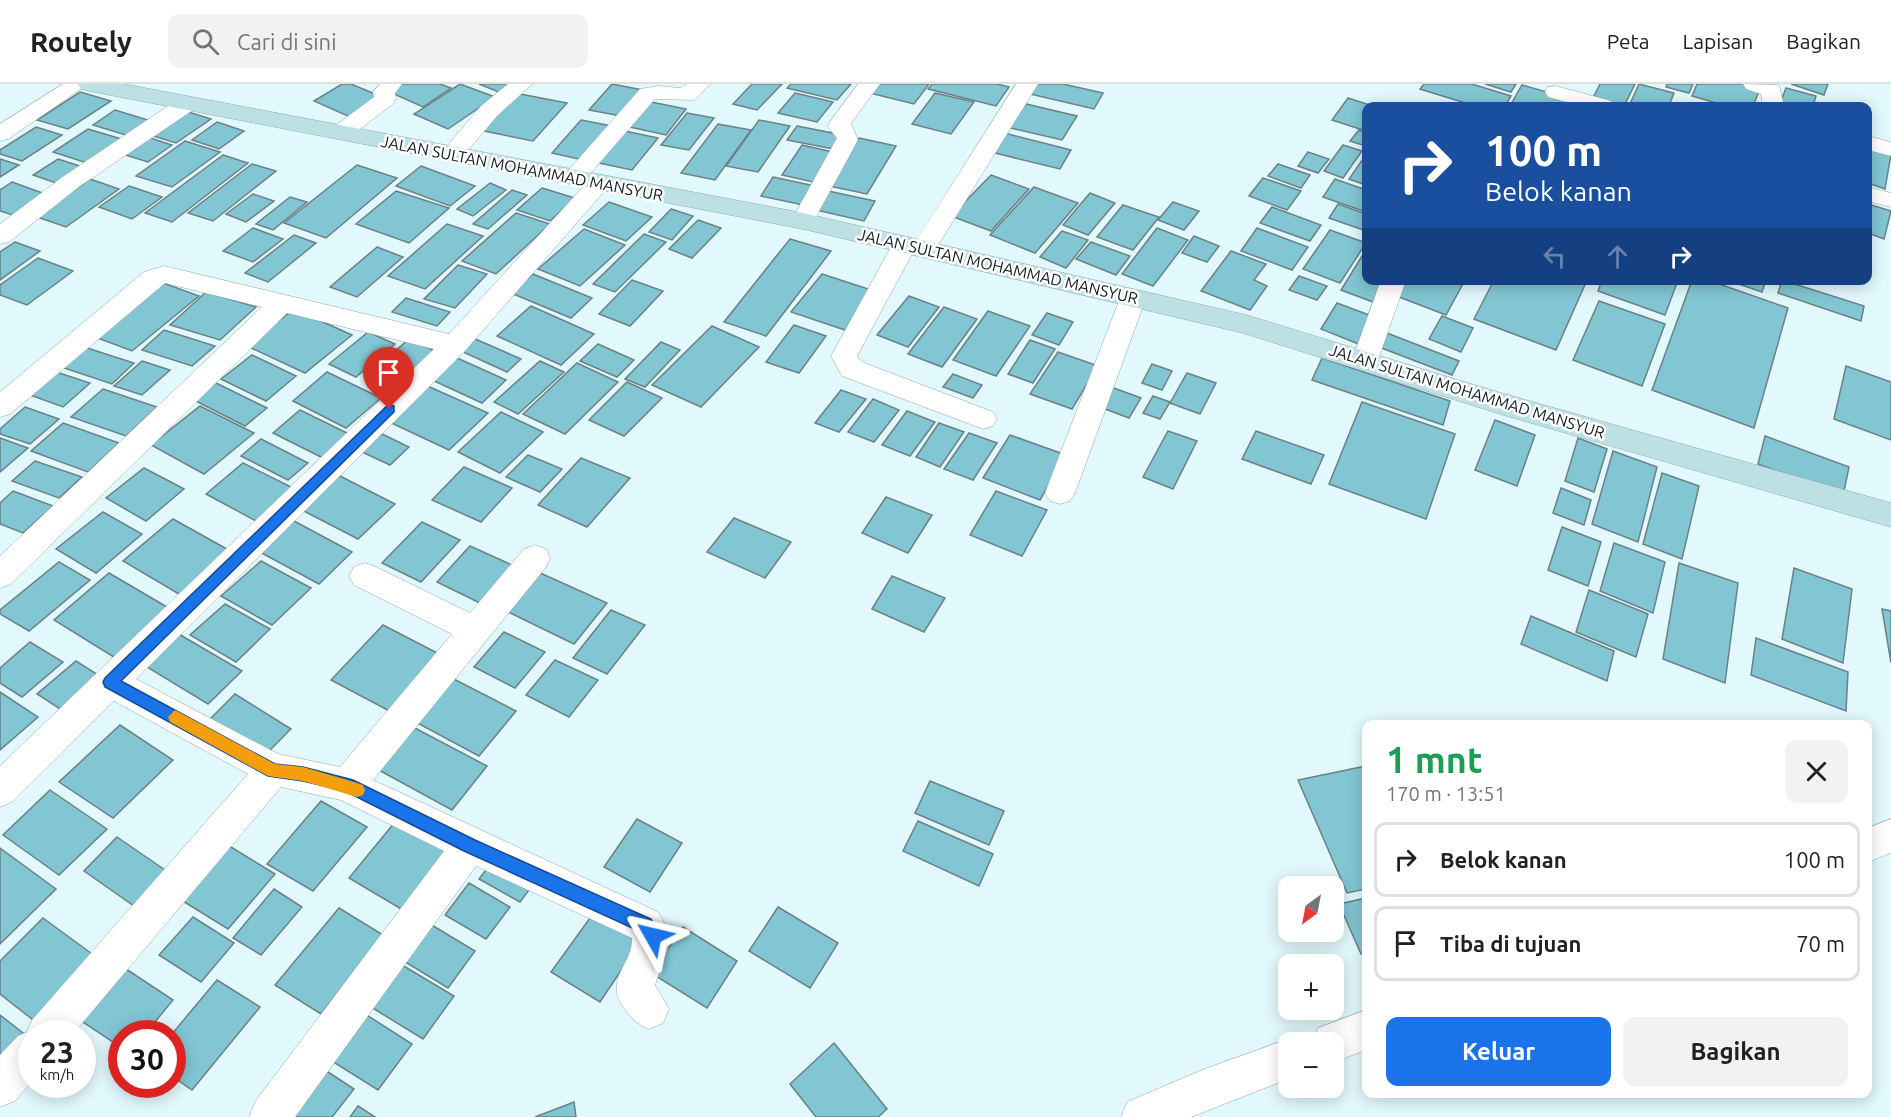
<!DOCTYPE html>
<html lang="id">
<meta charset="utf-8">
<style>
body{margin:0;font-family:Ubuntu,sans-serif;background:#f2f2f2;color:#202124;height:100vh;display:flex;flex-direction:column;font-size:22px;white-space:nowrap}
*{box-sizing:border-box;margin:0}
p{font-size:20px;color:#757577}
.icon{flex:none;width:33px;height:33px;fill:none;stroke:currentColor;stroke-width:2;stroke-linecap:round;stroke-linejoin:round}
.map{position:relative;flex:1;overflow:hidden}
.details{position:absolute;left:1362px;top:636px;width:510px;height:378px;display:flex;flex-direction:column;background:#fff;border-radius:12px;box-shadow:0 3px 15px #0003}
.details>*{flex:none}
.top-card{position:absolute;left:1362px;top:18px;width:510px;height:183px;border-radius:12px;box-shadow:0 3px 15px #0003;background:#1a4fa0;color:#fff;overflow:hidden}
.needle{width:39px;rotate:212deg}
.controls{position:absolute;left:1278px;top:792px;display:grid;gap:12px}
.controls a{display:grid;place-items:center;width:66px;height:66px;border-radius:12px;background:#fff;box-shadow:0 3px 15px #0003;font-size:30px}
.speed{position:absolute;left:18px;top:936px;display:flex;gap:12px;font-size:30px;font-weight:700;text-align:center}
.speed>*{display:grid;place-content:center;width:78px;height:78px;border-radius:50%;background:#fff;box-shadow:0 3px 15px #0003;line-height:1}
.speed small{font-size:15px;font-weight:400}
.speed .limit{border:9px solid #d22;background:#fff;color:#111}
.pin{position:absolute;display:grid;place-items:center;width:51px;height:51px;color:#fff;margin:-62px -26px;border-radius:50% 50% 50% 0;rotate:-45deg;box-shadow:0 0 6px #0007}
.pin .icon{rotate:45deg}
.me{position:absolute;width:66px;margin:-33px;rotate:307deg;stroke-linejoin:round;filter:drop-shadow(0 0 4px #0008)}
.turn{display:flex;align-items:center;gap:21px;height:126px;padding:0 24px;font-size:27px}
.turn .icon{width:78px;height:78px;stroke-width:2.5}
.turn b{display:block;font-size:42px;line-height:51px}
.lanes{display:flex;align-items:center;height:57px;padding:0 24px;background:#0003;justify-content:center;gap:30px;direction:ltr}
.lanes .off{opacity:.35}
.round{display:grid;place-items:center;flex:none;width:63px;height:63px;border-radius:12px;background:#f2f2f2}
.overview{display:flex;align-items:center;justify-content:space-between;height:102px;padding:0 24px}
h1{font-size:36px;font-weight:700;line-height:45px;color:#1e9e55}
.button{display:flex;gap:12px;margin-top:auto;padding:12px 24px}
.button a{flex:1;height:69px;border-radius:12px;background:#1a73e8;color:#fff;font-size:24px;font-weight:700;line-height:69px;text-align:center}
.button a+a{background:#f2f2f2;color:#202124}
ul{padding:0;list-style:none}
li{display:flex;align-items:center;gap:18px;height:75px;margin:0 12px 9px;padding:0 12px;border:3px solid #e0e0e0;border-radius:12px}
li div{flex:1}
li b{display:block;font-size:22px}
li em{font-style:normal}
header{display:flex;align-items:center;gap:36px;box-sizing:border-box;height:84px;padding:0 30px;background:#fff;border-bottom:2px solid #e0e0e0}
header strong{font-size:28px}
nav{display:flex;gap:33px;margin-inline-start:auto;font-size:21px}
.search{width:420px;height:54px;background:#f2f2f2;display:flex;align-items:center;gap:15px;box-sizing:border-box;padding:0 21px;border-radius:12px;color:#757577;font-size:22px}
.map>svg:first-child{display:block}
</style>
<header>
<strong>Routely</strong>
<div class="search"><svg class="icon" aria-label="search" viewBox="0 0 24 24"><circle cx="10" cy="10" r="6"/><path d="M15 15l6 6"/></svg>Cari di sini</div>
<nav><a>Peta</a><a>Lapisan</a><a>Bagikan</a></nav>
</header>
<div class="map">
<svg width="1891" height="1033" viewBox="0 0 1891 1033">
<rect width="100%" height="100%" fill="#e1f8fd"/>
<g fill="#82c6d3" stroke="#6c8185" stroke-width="1.5">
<polygon points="342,0 351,0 382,13 350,33 314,17"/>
<polygon points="398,0 440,0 451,4 423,23 387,7"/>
<polygon points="460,0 495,13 448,45 414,30"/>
<polygon points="479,0 514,0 501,9"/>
<polygon points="612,0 643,6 621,32 589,26"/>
<polygon points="752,0 782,0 757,26 733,20"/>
<polygon points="791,0 851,0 837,16 787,4"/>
<polygon points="872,0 929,0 914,20 866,8"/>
<polygon points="932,0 997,0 1009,3 996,22 928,5"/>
<polygon points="1032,0 1063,0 1103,9 1094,25 1026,9"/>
<polygon points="1424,0 1472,0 1511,12 1505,22 1475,22 1420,5"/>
<polygon points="1485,0 1516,0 1511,8"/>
<polygon points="1600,0 1635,0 1624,22 1593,14"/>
<polygon points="1639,0 1674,9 1669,22 1629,22"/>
<polygon points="1667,0 1693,0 1689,9 1666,3"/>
<polygon points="1697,0 1742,0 1760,5 1753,22 1727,22 1692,12"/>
<polygon points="1791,0 1828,0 1824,11"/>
<polygon points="1522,1 1595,22 1510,22"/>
<polygon points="1786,4 1816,12 1813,22 1779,22"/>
<polygon points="80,8 111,17 68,45 37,36"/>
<polygon points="515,9 567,19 533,57 479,46"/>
<polygon points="795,9 833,18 817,38 778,29"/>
<polygon points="935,9 974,18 951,50 912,40"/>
<polygon points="1348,14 1373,22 1366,22 1366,47 1332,36"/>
<polygon points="646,17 686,25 666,51 625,42"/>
<polygon points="1022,19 1077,32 1062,56 1006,43"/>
<polygon points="115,26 151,37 129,52 93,41"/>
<polygon points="185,27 211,35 176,59 150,51"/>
<polygon points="687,29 714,34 689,66 661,61"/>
<polygon points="581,36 612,42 583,76 552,69"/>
<polygon points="759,36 790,42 758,88 726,82"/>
<polygon points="217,38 244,47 219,65 192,56"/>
<polygon points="718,40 751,46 715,96 681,89"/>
<polygon points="797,42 843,51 833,65 787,56"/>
<polygon points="36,43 62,51 22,77 0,70 0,66"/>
<polygon points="88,45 125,56 90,80 53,68"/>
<polygon points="620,46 658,54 632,86 594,78"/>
<polygon points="1359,46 1366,49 1366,62 1350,57"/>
<polygon points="1000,48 1071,66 1060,85 987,67"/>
<polygon points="144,52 172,61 148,78 119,69"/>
<polygon points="859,54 896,62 867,110 829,102"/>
<polygon points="185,57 220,68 172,103 136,92"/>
<polygon points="802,61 833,68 813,98 782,91"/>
<polygon points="1343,61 1362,67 1343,94 1324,87"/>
<polygon points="1868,63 1891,70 1885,105 1868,99"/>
<polygon points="1308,68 1329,75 1318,89 1298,82"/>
<polygon points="223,71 248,79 172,138 145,129"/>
<polygon points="1365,72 1366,72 1366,101 1349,95"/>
<polygon points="0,75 19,81 0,93"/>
<polygon points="58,75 83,83 59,100 33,91"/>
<polygon points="252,80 276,87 213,137 188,129"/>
<polygon points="1278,80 1310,91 1301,104 1268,92"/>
<polygon points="357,81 397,94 326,154 284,139"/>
<polygon points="421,82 475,102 450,122 396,102"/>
<polygon points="991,91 1029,105 991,147 951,132"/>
<polygon points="773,93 815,102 803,121 761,112"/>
<polygon points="1263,94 1301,107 1287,126 1249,112"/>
<polygon points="90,95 119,105 66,143 37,133"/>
<polygon points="1335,95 1366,106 1366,128 1323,113"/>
<polygon points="12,98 48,111 16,132 0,127 0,106"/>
<polygon points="490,99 506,106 473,132 457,125"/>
<polygon points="129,102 162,113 132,135 99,123"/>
<polygon points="1034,103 1078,119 1035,169 990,151"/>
<polygon points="542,104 575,114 550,137 517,126"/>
<polygon points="512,106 527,111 488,145 473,140"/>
<polygon points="396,107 449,124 409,159 356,140"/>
<polygon points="828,107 875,117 864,137 816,126"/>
<polygon points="1090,109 1115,119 1088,151 1063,141"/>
<polygon points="253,110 274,117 246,138 226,130"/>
<polygon points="290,113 307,118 273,146 256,140"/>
<polygon points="609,118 652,133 626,157 583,141"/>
<polygon points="1173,118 1199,127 1184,146 1158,136"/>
<polygon points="1338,120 1366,130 1366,147 1329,134"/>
<polygon points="1868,120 1891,127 1884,155 1868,149"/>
<polygon points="1123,121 1159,133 1133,166 1097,153"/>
<polygon points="1272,123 1321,141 1310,157 1260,139"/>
<polygon points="671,125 693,132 672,156 649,148"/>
<polygon points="516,129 550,140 496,190 462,177"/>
<polygon points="698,136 721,144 692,174 669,165"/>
<polygon points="447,140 483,152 425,205 388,192"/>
<polygon points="253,144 283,155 253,178 223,167"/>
<polygon points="1157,144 1188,156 1153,202 1122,190"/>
<polygon points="1257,144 1308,163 1292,186 1241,167"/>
<polygon points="584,145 625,161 580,202 538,185"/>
<polygon points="1330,146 1366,159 1340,199 1303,185"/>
<polygon points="1062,147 1088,156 1066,184 1040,173"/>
<polygon points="644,150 666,158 615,208 593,200"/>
<polygon points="294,151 316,159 268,198 245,189"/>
<polygon points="1194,152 1219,162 1207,178 1182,169"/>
<polygon points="790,155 831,167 766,252 724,238"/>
<polygon points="15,158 40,167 0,196 0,168"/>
<polygon points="1091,158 1130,172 1116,191 1076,175"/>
<polygon points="377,163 403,173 357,213 330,203"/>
<polygon points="1231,167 1266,180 1254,196 1267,202 1250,226 1201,207"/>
<polygon points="1362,172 1366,174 1366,196 1386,196 1373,218 1341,206"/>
<polygon points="38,174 73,187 27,221 0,211 0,201"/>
<polygon points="458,181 487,190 455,224 424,215"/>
<polygon points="533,190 592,214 571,234 511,209"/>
<polygon points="822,190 874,207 845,246 791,228"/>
<polygon points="1299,192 1327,202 1317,216 1289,206"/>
<polygon points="632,196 663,207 630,242 599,230"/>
<polygon points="1403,196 1465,196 1446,231 1394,211"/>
<polygon points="1494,196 1587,196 1556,266 1474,235"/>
<polygon points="1602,196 1678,196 1665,231 1598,207"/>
<polygon points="1692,196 1708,196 1788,224 1754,344 1652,306"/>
<polygon points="1727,196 1766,196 1762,208"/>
<polygon points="1782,196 1864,222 1861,237 1778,209"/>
<polygon points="163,199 199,212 132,267 95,253"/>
<polygon points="206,208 256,223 220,256 170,241"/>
<polygon points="909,212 939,223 908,263 877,251"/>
<polygon points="406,214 450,228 437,242 392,228"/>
<polygon points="1599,217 1665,240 1642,302 1573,276"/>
<polygon points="1337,219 1377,234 1361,261 1321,245"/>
<polygon points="531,222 594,250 561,281 497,252"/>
<polygon points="944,223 977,235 942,283 908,270"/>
<polygon points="294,225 352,251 305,289 247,262"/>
<polygon points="988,227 1030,242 996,292 953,276"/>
<polygon points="1047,229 1073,238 1059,261 1032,251"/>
<polygon points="1442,232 1473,244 1461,268 1429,255"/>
<polygon points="794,241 826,252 799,289 766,278"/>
<polygon points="712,242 759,263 701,323 652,301"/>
<polygon points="164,246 215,262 192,282 142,266"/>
<polygon points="368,248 395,260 356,293 329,280"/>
<polygon points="1387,249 1459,277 1452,291 1379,263"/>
<polygon points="473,254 521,275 507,288 459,266"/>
<polygon points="409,255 437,268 396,304 368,291"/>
<polygon points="1030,256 1055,265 1033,299 1008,290"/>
<polygon points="661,258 680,266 645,303 625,295"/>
<polygon points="598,260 634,276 617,293 580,277"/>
<polygon points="81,262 134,279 112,300 58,282"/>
<polygon points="1058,268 1098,282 1072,325 1030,310"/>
<polygon points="252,271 296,292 266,317 221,295"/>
<polygon points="455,273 506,296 482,319 430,295"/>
<polygon points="1322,274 1450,317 1443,341 1312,296"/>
<polygon points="142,277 170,286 142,311 114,302"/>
<polygon points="540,277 564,288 518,330 494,318"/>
<polygon points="577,279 618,298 565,350 523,330"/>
<polygon points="1152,280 1172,287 1162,306 1142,299"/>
<polygon points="1846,282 1891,298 1891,356 1834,335"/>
<polygon points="56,288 90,299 63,323 30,311"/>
<polygon points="327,288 381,314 346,344 293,317"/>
<polygon points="1187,289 1216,299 1200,330 1170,319"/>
<polygon points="953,290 982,301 973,314 943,303"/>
<polygon points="627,298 662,314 624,352 589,336"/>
<polygon points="216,299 267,324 245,342 194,316"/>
<polygon points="423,300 488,329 449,366 383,335"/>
<polygon points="1111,303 1141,314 1129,334 1100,323"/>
<polygon points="103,305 157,323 126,352 71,333"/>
<polygon points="841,306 866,315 839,348 815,339"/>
<polygon points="1153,312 1170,318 1160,335 1143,329"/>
<polygon points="873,315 899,326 874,358 848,348"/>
<polygon points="1362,318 1455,350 1426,435 1329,400"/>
<polygon points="200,322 254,349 204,390 151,361"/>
<polygon points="25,323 59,335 30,360 0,350 0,345"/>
<polygon points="300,326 351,351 325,375 273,349"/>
<polygon points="907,327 935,338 910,372 882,361"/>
<polygon points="501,328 543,348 500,389 458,368"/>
<polygon points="1495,336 1535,351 1517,402 1475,386"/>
<polygon points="63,339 119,359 88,388 31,367"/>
<polygon points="939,339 964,348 940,383 916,373"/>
<polygon points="1168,347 1197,357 1173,405 1143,393"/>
<polygon points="1256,347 1324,371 1311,400 1242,375"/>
<polygon points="969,349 997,359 973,396 944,385"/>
<polygon points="382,350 409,363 390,381 362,368"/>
<polygon points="1010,351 1066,371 1040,416 983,394"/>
<polygon points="1765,352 1849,383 1843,412 1758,380"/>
<polygon points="0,354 28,364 0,388"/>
<polygon points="1578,354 1607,365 1594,408 1565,397"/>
<polygon points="261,355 308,379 288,396 241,372"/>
<polygon points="1613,367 1657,383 1638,458 1592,440"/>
<polygon points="528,371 562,385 540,408 506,393"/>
<polygon points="581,374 630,394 587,443 538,421"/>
<polygon points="35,377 82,393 59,414 12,397"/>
<polygon points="243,379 293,404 256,437 206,410"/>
<polygon points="464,383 512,404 481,438 432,416"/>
<polygon points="144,384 184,405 146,437 106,414"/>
<polygon points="1662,389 1699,402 1682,475 1643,460"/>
<polygon points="338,391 395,420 358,455 300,425"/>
<polygon points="1561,404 1591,416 1584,441 1553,429"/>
<polygon points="13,407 53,422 23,449 0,440 0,419"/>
<polygon points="996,407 1047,426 1022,472 970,451"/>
<polygon points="886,413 932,431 908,469 862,449"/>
<polygon points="103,428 142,450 96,489 56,465"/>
<polygon points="734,434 791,458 765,494 707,468"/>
<polygon points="173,435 234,469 184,513 123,477"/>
<polygon points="294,437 352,468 319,500 260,468"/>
<polygon points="422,438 460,456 421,498 382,479"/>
<polygon points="1562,443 1601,458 1588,502 1548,486"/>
<polygon points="1614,459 1665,478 1653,529 1600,507"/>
<polygon points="470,462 514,482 480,519 437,498"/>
<polygon points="261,477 311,504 272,541 221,512"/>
<polygon points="59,478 90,496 29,547 0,530 0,526"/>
<polygon points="1679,479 1738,499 1725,599 1663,575"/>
<polygon points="1794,484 1852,505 1843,579 1782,555"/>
<polygon points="538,488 607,519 574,560 504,526"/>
<polygon points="109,489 172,526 117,575 54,536"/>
<polygon points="892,492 945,514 924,548 872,525"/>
<polygon points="1589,506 1648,530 1636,573 1576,548"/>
<polygon points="225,520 270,545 236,578 190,551"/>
<polygon points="1882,525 1891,527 1891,579"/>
<polygon points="611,526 645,541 607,590 573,574"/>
<polygon points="1531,532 1614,567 1607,597 1521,560"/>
<polygon points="383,541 447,574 397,631 331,596"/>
<polygon points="504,548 545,568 515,604 474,583"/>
<polygon points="177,549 242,587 208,620 142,580"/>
<polygon points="1756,554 1848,588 1846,627 1751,591"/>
<polygon points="30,558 63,578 22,613 0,599 0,584"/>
<polygon points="555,576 598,596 569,633 526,611"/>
<polygon points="76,577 106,596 68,630 37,610"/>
<polygon points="448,592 516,627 479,672 410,635"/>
<polygon points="0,608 38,633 0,666"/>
<polygon points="235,610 291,645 263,673 207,638"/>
<polygon points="120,641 173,676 113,734 59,698"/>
<polygon points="411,642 487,682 452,726 375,684"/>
<polygon points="1366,682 1366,805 1347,809 1298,696"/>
<polygon points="930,697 1004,727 989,761 915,729"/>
<polygon points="50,706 107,745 59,791 3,751"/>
<polygon points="321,717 367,743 313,807 267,780"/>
<polygon points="637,735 682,759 650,808 604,783"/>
<polygon points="918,737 993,770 979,802 903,767"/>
<polygon points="395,738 454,771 408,829 349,794"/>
<polygon points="117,753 168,788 134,822 84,787"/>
<polygon points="226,760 275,790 228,845 178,814"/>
<polygon points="0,764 56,805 0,860"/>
<polygon points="494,775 535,798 520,818 479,795"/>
<polygon points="469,799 510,823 486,855 445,831"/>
<polygon points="274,805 302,823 261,871 233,854"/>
<polygon points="1366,814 1366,869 1361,870 1339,820"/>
<polygon points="778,823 838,859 810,904 749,867"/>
<polygon points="339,824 383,851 321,930 275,901"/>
<polygon points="595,827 643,854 600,918 551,888"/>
<polygon points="193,833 234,859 201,898 159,871"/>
<polygon points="43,834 99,875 37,939 0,910 0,877"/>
<polygon points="430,840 475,867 448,904 402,876"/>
<polygon points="683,843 737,877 707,924 651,889"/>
<polygon points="402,881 454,912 423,955 371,923"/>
<polygon points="126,885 173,916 145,950 122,950 122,964 80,936"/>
<polygon points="217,896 260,923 192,1006 172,992 172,950"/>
<polygon points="362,928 412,960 378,1006 327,974"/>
<polygon points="0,931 32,956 0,994"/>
<polygon points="834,959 887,1025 878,1033 816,1033 790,1000"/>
<polygon points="325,986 354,1005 332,1033 289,1033"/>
<polygon points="574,1018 576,1033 535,1033"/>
<polygon points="358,1022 375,1033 350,1033"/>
</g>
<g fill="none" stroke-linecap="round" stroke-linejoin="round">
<g stroke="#92a8ad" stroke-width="1">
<g id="street">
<polygon points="63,0 88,0 8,55 0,57 0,40"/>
<polygon points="380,0 402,0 395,9 396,15 393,20 348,54 332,54 329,49 332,44 374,13 373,8"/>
<polygon points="508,0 532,0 497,32 459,77 443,77 440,72 443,67 481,22"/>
<polygon points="687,0 711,0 694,16 655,15 582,99 566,99 562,94 566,89 640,5 658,2 681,4"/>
<polygon points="858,0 880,0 851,39 858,56 811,142 803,145 795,142 791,137 837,54 828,43 829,39"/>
<polygon points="1016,0 1038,0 932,171 923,173 913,168 857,272 862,278 993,328 997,335 993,342 983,345 842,292 831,272 896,154 905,152 916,157"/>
<polygon points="1743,0 1779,1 1784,22 1763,22 1761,10 1746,5"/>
<polygon points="1556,2 1611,17 1614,22 1582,22 1548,13 1545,8 1548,3"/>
<polygon points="188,13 196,14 199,19 196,24 80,102 9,158 0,160 0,140 64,92 180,14"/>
<polygon points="1868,52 1891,58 1891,72 1868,66"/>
<path d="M600,91L608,93L612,98L608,103L464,268L136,595L278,670L340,683L452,550L354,501L349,492L354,483L365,479L376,483L470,529L524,465L535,461L546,465L550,474L546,483L373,696L658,828L672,852L655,901L669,925L663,939L649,945C637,940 632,935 624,924C603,895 633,881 632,854L476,782L295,1033H249L255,1018L444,767L341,716L281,703L73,950H32V997L15,1017L0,1023V971L18,952L27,948L32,936L248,690L114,617L12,718L0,723V682L434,265L287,229L11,500L0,504V472L262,223L165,199L10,330L0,333V308L144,188L164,182L449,250L592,93Z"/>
<polygon points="1868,103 1891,109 1891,123 1868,117"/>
<polygon points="1381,196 1406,196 1378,276 1374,283 1365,285 1356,283 1352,276"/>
<polygon points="1133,205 1142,208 1146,214 1075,409 1070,417 1060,420 1050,417 1045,409 1120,214 1124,208"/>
<polygon points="1891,735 1891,769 1868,778 1868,744"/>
<polygon points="1366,926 1366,966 1334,978 1334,958 1312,958 1318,944"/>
<polygon points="1288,955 1297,958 1288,958 1288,995 1191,1033 1121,1033 1127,1018 1202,986"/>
</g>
</g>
<g stroke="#92a8ad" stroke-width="1">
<polygon id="secondary" points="78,0 124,0 803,129 1246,231 1501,309 1891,419 1891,443 1500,330 1243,249 803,145 89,7 81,5"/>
</g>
<use href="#street" fill="#fff" fill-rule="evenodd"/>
<use href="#secondary" fill="#bde0e5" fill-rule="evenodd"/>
</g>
<polygon fill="#1a73e8" stroke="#114b97" stroke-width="1.5" points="389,320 394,322 394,328 121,597 275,680 303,683 353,696 475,756 651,835 661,852 659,858 653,860 647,858 639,847 464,767 345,707 303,697 268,692 105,603 103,598 105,594"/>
<polygon fill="#f59e0b" points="175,626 275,680 303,683 357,699 363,701 365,706 363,711 357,713 303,697 268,692 170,638 168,633"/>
<g text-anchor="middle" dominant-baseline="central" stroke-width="5" stroke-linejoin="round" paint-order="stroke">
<g font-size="16" fill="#151d1f" stroke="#fff">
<text transform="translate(522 84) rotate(11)">JALAN SULTAN MOHAMMAD MANSYUR</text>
<text transform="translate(998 182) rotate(13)">JALAN SULTAN MOHAMMAD MANSYUR</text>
<text transform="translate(1467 307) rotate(17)">JALAN SULTAN MOHAMMAD MANSYUR</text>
</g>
</g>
</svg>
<div class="controls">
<a><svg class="needle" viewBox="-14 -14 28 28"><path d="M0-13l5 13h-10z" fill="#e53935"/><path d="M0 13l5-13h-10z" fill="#757577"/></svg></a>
<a>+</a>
<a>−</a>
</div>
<div class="speed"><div>23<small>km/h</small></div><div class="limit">30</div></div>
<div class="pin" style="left:389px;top:325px;background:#d93025"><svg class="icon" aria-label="arrive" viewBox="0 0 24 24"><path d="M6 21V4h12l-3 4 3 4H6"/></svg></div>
<svg class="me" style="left:653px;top:852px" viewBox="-20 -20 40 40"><path d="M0-17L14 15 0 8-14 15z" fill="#1a73e8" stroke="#fff" stroke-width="4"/></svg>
<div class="top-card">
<div class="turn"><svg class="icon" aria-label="right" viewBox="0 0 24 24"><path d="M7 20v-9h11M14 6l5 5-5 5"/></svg><div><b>100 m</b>Belok kanan</div></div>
<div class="lanes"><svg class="icon off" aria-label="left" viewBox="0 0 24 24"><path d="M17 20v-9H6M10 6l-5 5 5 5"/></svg><svg class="icon off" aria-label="ahead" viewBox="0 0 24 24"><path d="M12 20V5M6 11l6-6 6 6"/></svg><svg class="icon" aria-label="right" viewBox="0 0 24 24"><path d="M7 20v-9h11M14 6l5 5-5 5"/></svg></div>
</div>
<section class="details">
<div class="overview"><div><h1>1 mnt</h1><p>170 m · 13:51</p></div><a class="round"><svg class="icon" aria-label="close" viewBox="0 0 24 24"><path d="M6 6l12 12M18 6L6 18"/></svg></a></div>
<ul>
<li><svg class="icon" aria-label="right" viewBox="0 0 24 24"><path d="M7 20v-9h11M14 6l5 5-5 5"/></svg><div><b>Belok kanan</b></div><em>100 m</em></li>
<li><svg class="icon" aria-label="arrive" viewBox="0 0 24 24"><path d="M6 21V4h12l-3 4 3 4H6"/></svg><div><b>Tiba di tujuan</b></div><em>70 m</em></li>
</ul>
<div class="button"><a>Keluar</a><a>Bagikan</a></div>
</section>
</div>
